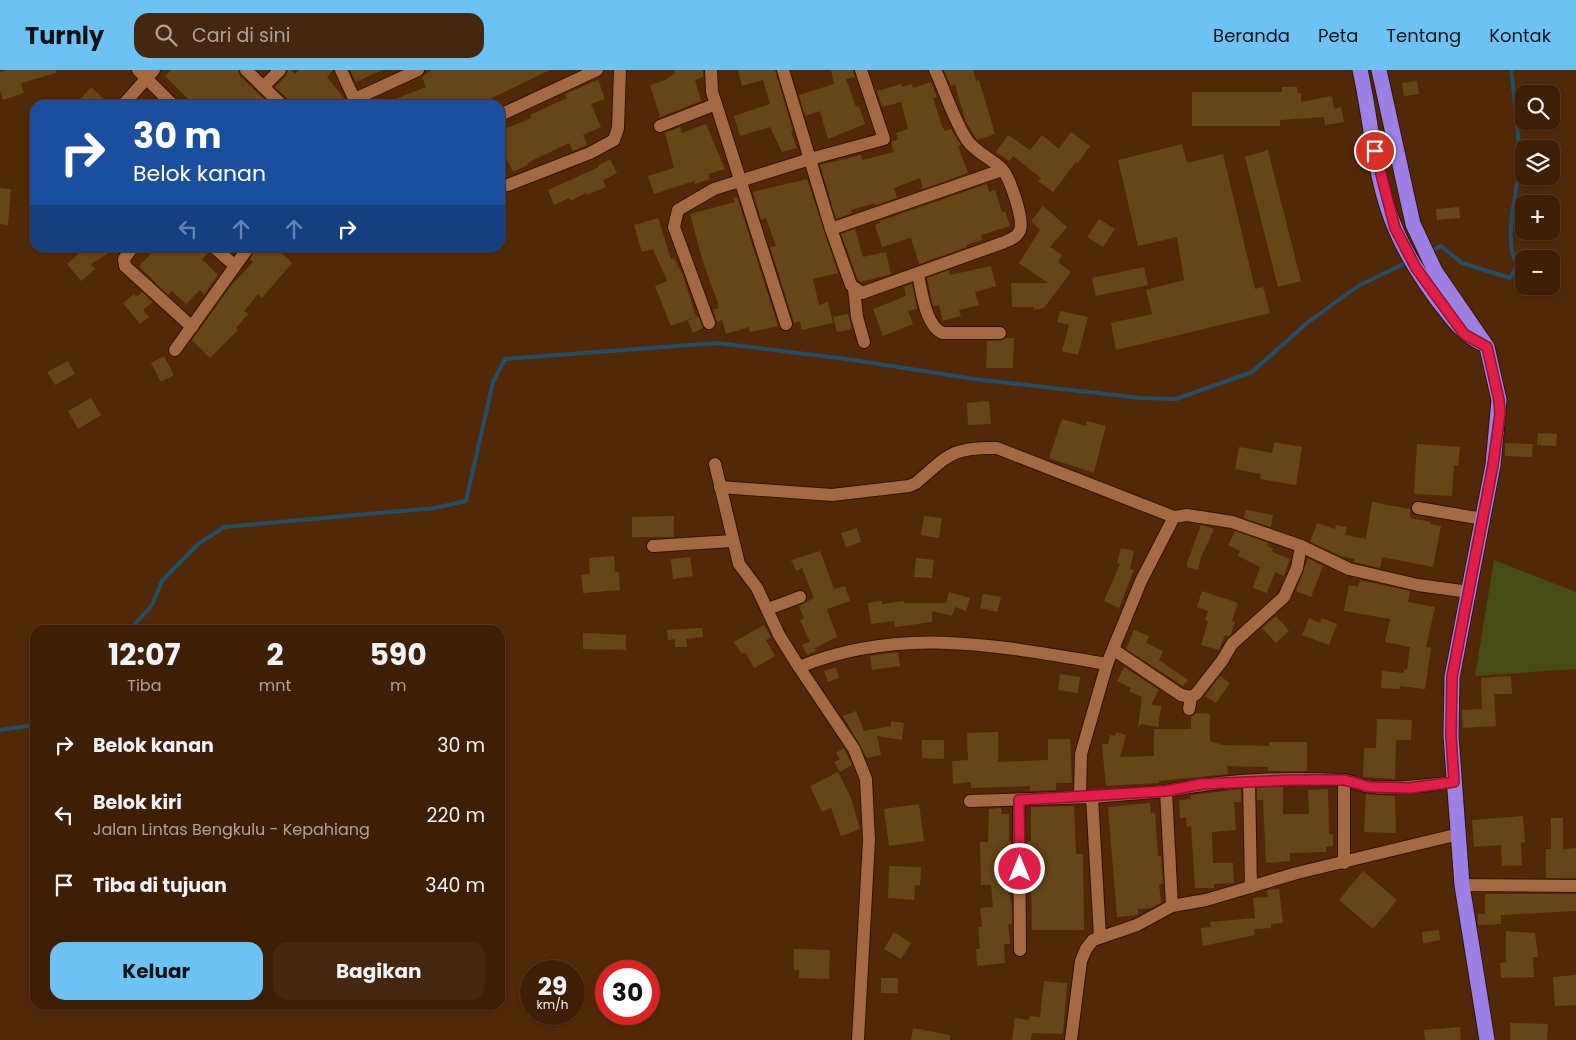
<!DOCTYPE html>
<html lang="id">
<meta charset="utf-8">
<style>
body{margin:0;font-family:Poppins,sans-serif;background:#45270f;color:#f1f3f6;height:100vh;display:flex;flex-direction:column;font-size:19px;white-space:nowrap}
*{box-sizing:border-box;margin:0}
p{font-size:16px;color:#ada29a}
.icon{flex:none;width:28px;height:28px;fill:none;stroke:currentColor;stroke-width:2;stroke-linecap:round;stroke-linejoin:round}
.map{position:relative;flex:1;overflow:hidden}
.side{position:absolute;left:30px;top:555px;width:475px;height:385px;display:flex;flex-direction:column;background:#3e1f05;border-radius:15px;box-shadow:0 1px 4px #0004,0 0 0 1px #573d27}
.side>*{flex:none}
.banner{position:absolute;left:30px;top:30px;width:475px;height:152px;border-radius:15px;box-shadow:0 1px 4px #0004,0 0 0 1px #573d27;background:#1a4fa0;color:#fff;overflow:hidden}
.tools{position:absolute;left:1515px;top:15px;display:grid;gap:10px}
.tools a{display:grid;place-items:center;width:45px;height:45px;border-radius:10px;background:#3e1f05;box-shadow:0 1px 4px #0004,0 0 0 1px #573d27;font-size:25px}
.speed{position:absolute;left:520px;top:890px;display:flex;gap:10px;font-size:25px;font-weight:700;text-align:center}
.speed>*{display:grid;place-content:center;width:65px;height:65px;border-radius:50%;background:#3e1f05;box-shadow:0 1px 4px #0004,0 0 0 1px #573d27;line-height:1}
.speed small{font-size:12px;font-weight:400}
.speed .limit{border:8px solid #d22;background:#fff;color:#111}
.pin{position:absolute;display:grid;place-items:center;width:42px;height:42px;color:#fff;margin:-21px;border:2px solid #fff;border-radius:50%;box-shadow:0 1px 5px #0007}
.me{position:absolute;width:55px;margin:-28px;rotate:0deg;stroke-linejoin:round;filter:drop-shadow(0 0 4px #0008)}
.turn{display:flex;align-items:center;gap:18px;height:105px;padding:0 20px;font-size:22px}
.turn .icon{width:65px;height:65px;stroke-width:2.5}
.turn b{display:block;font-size:35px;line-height:42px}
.lanes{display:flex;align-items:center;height:48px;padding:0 20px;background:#0003;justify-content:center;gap:25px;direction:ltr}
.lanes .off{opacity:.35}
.eta{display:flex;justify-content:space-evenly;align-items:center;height:85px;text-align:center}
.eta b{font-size:30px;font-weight:700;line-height:35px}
.action{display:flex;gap:10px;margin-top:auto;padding:10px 20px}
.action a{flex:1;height:58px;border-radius:15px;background:#6cc2f3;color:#111;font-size:20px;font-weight:700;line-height:58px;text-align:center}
.action a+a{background:#45270f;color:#f1f3f6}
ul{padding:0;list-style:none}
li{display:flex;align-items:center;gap:15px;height:70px;padding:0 20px}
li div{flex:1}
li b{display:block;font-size:19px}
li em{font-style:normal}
header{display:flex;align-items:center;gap:30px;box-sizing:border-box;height:70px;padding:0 25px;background:#6cc2f3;color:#111}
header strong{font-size:24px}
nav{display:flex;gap:28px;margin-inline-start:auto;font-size:18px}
.search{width:350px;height:45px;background:#45270f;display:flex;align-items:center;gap:12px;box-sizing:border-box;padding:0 18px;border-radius:15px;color:#ada29a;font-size:19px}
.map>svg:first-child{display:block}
</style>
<header>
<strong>Turnly</strong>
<div class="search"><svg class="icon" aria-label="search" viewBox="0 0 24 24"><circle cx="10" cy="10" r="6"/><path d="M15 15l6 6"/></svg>Cari di sini</div>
<nav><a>Beranda</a><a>Peta</a><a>Tentang</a><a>Kontak</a></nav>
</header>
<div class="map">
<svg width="1576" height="970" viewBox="0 0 1576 970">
<rect width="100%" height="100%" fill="#522907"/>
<polygon fill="#464c13" points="1494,490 1576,522 1576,599 1475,606"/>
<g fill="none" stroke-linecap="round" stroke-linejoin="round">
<g stroke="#224e66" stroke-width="4">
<path d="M1430,182L1441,176L1462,193L1510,208L1517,196C1502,164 1518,127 1519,93C1519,62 1515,31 1511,0"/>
<polyline points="130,560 152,535 162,511 198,474 224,457 435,438 466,431 493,312 505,289 717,273 854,290 974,309 1141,328 1176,329 1252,302 1307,253 1358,216 1408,192"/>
<polyline points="0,660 35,655"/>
</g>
</g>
<g fill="#654717">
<polygon points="7,0 56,0 56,3 21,13 24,23 3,30 0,21 0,2"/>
<polygon points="171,0 238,0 240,6 270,35 194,35 165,6"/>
<polygon points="288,0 291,0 295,4 300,0 333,0 327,7 345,29 338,35 290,35 288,29 275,17 286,6"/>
<polygon points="350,0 382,0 356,12"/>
<polygon points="431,0 550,0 477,35 380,35 426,17 422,7"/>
<polygon points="674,0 703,0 703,7 695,10 701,31 660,47 650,15 665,10 675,3"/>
<polygon points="738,0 775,0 793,61 791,62 797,78 782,82 770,57 740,66 734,46 770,34 763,10 742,16"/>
<polygon points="831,0 853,0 855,7 846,9 856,37 859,36 865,54 828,69 820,41 805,46 799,25 834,14"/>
<polygon points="944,0 973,0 976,11 979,10 995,64 977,70 974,65 966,52 955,15 951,16"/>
<polygon points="598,10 605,29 591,34 601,57 583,65 587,75 573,81 569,73 527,93 528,95 513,102 500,76 500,61 531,48 530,45 567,28 565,24"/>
<polygon points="1417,11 1419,24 1404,26 1402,13"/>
<polygon points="931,12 937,27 933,28 942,56 945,61 951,59 961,75 958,76 968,103 923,119 920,108 894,118 897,128 875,135 875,133 851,140 852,143 836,149 820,95 861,85 862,90 894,82 891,72 898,69 896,63 908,59 901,32 882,37 877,21 901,14 902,17 912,14 913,18"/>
<polygon points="91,17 110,35 75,35"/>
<polygon points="1282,17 1297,17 1298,23 1301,23 1301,32 1332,26 1334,39 1341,37 1344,52 1325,55 1324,47 1280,50 1280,56 1192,56 1192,22 1282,22"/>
<polygon points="706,54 725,99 708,104 710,109 695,114 694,111 654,124 648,106 674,98 665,63 680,57 682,63"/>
<polygon points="1071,62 1090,76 1078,93 1076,92 1053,122 1038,111 1041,108 1013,86 1009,91 996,82 1008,65 1030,80 1042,65 1059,79"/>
<polygon points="1182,74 1187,93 1223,84 1255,219 1263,217 1270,243 1116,280 1111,253 1152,244 1146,220 1184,210 1177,167 1138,176 1118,90"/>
<polygon points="1268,80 1301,211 1278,217 1245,87"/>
<polygon points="610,89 617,103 603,110 606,117 587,125 586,123 570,131 569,128 554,135 548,120 599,97 598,96"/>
<polygon points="807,109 838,203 813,209 819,235 828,232 833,253 802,260 800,251 794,253 770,177 776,176 766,148 761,150 753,122"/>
<polygon points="987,114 989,122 995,120 1002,142 1005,141 1010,156 981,165 982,170 966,175 967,177 919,194 911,168 882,177 875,155 880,153 880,151"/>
<polygon points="0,118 11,119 8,155 0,154"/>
<polygon points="737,127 778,256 750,262 749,257 726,264 722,250 717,252 713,240 718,238 718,233 703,192 690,144 735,132 733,128"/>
<polygon points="1043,136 1067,157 1050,177 1062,185 1058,192 1071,202 1044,238 1034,240 1034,237 1012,237 1011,213 1048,213 1019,193 1040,160 1031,151"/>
<polygon points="1459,137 1460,148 1437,150 1436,139"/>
<polygon points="658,148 671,189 674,188 683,205 696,247 671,256 655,216 667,211 653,179 642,182 634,155"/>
<polygon points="1099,149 1115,159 1103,177 1087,167"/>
<polygon points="855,159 863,187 886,182 891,204 861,212 858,210 841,164"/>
<polygon points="85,178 117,178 91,194 95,199 81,211 67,194"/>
<polygon points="157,178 203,178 208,183 202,189 218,205 204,225 200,220 186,234 172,221 168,225 139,196"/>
<polygon points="256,178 287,178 282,183 292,193 262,228 258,224 244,241 248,244 236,258 238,260 210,288 192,270 230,217 253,192 250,189"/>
<polygon points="991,196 996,216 975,222 979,235 959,240 961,246 943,251 939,235 933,236 927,208 949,200 950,205"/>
<polygon points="1144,197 1148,215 1096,226 1092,208"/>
<polygon points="912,214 917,239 908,241 913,254 883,266 873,239 906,226 904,217"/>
<polygon points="142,222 153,232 143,240 149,247 140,254 123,233 134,224 136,227"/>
<polygon points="1060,241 1088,247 1078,285 1062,281 1069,255 1057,252"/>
<polygon points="848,244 852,259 837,262 833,247"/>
<polygon points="698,246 703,258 693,263 688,251"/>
<polygon points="1006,268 1014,268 1013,298 986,298 987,271 1000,271"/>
<polygon points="164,286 174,305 161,312 151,293"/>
<polygon points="68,291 75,304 55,315 47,302"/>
<polygon points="91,328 101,345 78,359 68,341"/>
<polygon points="989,331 991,354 968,355 967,333"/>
<polygon points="1062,349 1086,356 1087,351 1106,356 1094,403 1049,388"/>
<polygon points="1538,363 1557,364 1556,376 1537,375"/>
<polygon points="1274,372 1302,377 1296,415 1260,409 1261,404 1235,399 1239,377 1272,383"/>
<polygon points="1505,373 1533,374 1532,387 1505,386"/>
<polygon points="1417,374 1460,377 1458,396 1454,395 1452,426 1414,424"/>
<polygon points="1372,432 1410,439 1410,448 1431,452 1430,454 1441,456 1433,497 1382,487 1380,498 1354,492 1355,489 1341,486 1310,472 1317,453 1335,459 1336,455 1347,457 1345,465 1366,469"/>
<polygon points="1246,440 1273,445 1271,457 1244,448"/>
<polygon points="674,446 674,467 632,467 632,447"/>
<polygon points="924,446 942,448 939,468 921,465"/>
<polygon points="1201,455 1214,459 1201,487 1198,500 1187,497 1187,493"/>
<polygon points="857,458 861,472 846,477 841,463"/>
<polygon points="1235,461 1268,473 1267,476 1273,479 1272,482 1290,489 1284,506 1275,502 1267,523 1253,518 1260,497 1238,486 1240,481 1228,475"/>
<polygon points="1121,478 1134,481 1130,499 1134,500 1119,538 1104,531 1120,494 1117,493"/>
<polygon points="820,481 834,519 845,516 850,531 827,539 837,567 815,578 816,581 807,585 802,575 810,572 800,550 804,548 799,536 814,528 802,498 796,501 791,490"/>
<polygon points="614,486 615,502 619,502 620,520 583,523 581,505 590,504 589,488"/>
<polygon points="690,487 693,506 673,509 671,489"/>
<polygon points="916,488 934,490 932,508 914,507"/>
<polygon points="1308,488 1323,496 1311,527 1296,521"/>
<polygon points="1360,510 1410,521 1408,532 1435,537 1426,577 1431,578 1425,619 1400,616 1400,619 1381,618 1382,601 1404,603 1404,599 1407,600 1410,577 1385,572 1390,549 1344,541 1349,515 1358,517"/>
<polygon points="1202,521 1238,533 1232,551 1235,552 1231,564 1229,566 1225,565 1219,580 1201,575 1208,551 1205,550 1208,541 1197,537"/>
<polygon points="949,522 970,528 966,541 955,537 952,546 932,541 932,552 895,557 894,551 871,554 868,533 882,531 882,534 904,531 904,533 946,533"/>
<polygon points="983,524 1001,527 997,542 980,538"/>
<polygon points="1276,546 1289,561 1276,573 1262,558"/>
<polygon points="1309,548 1320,553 1322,548 1337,554 1329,575 1302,565"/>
<polygon points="764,555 771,567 766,570 775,586 754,598 745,582 742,584 734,572"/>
<polygon points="702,558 703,567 686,569 687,577 675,577 675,569 668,570 667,560"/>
<polygon points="1134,560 1149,566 1146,573 1163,581 1159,590 1188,610 1183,616 1126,579"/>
<polygon points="583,563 626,565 626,580 583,579"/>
<polygon points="898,582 900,596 872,600 870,586"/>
<polygon points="836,597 839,608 828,612 824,601"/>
<polygon points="1124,597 1159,620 1151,635 1161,636 1158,657 1141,654 1138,658 1142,627 1129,621 1131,618 1117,611"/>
<polygon points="1060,604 1080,607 1078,623 1058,620"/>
<polygon points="1220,606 1230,613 1216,633 1205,626"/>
<polygon points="1511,606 1512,624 1494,624 1496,656 1463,658 1462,640 1482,639 1481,608"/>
<polygon points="856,641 864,661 891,656 891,651 904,653 902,670 877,666 881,685 867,688 843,646"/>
<polygon points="1196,643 1210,644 1210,671 1223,675 1269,676 1269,672 1307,672 1307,701 1268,701 1268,697 1227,696 1228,704 1159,711 1159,713 1106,716 1102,674 1108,674 1110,665 1115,666 1116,662 1126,665 1120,687 1154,686 1154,659 1191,659 1191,647"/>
<polygon points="1377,649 1412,650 1411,670 1396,670 1395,709 1363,707 1364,678 1376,678"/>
<polygon points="998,662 998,692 1048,690 1048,669 1070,669 1072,713 1056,713 1056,720 1030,721 1030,716 971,718 971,712 953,714 952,691 968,690 967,663"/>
<polygon points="922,670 944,670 944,689 922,688"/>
<polygon points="844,678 852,695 840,702 834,692 840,689 836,683"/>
<polygon points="838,702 851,728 860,759 841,766 831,738 822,742 810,716"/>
<polygon points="1283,717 1283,744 1309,744 1308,720 1328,719 1329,764 1333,764 1333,776 1326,777 1326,782 1290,783 1290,791 1266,793 1263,730 1257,730 1257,718"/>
<polygon points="1241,719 1241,732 1234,732 1236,760 1212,762 1213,793 1233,793 1234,813 1214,814 1214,818 1195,818 1191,756 1187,757 1186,747 1180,748 1179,730 1191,729 1191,725"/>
<polygon points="1366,724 1395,726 1396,763 1364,762"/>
<polygon points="1150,733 1151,744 1155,743 1158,786 1161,786 1163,814 1159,814 1161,833 1151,838 1138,839 1138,845 1117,847 1108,737"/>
<polygon points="919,734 924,771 889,776 884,739"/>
<polygon points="1074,736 1076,784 1083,784 1084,860 1032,860 1031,814 1028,814 1027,771 1031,771 1031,737"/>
<polygon points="1001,738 1001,744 1009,744 1009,771 1011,771 1011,815 1008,815 1012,838 1012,854 1008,854 1010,874 1004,874 1005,893 977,896 976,879 980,879 978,857 982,857 980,838 993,837 991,815 981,815 980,772 988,772 989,739"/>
<polygon points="1523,746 1525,772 1521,773 1522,795 1502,796 1501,775 1474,777 1472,750"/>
<polygon points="1551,748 1563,748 1563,779 1576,778 1576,808 1546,808 1546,779 1551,779"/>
<polygon points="889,796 921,797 920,816 915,815 914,830 888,828"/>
<polygon points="1363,801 1397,830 1373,859 1339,830"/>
<polygon points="1279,819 1283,853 1271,854 1271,858 1254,859 1255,865 1203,876 1201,858 1211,857 1210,852 1255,848 1253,828 1268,827 1267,820"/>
<polygon points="1485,824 1576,824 1576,841 1501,845 1501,854 1478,855 1478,844 1485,844"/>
<polygon points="1439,860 1440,870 1423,873 1422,862"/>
<polygon points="1506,861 1535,863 1538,887 1533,887 1534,907 1501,908 1500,893 1506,892"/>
<polygon points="894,862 911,873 901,889 884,879"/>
<polygon points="794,879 830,880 829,909 799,908 799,900 794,900"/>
<polygon points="1576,905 1576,935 1555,936 1553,907"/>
<rect x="881" y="908" width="17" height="15"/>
<polygon points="1044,911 1067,913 1063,964 1032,963 1031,970 1012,970 1015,948 1029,950 1030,946 1040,947"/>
<polygon points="1510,953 1548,954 1547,970 1510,970"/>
<polygon points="1460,957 1461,970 1425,970 1424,960"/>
<polygon points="913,958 950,965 950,970 911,970"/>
</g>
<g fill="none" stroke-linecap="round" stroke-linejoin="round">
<g stroke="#301400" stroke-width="14">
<g id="street">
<polyline points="138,0 173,35"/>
<polyline points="246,0 282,35"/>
<polyline points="341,0 357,35"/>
<polyline points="711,0 712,22 716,34 786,254"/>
<path d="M783,0L831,159L851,215L862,223L1002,173C1009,170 1017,168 1020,160C1024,149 1010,108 1002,99C991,88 976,83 967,70C953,49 946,23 935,0"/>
<polyline points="263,17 280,0"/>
<polyline points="355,29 418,0"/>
<polyline points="123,35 154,0"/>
<polyline points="500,45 597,0"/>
<polyline points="660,56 716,34"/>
<polyline points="500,116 508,115 590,83 614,70 618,58 620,0"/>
<polyline points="831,159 1002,100"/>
<polyline points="132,178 124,189 125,196 192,257"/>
<polyline points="215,178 234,195"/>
<path d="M918,205C922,222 925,254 942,263H1000"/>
<polyline points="854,219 857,247 864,272"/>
<polyline points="709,253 674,157 678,140 714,119 810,89 884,69 861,0"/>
<polyline points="175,280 248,178"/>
<polyline points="715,394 739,494 757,518 779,565 799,597"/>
<path d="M720,417L832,425L909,416L916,413C948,386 950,377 997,378L1174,447"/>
<polyline points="1418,438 1483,449"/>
<polyline points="653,476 732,471"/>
<polyline points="768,539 800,527"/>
<polyline points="1114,580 1181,625 1191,627 1196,624 1222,591 1232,574 1284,527 1297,498 1301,476"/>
<polyline points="1189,639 1191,627"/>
<polyline points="1249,711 1251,817"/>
<polyline points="1080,727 1081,684 1107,594 1141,511 1174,447 1187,445 1232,452 1301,476 1349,499 1418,515 1469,522"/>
<polyline points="1092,727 1100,867"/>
<polyline points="1019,730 1020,880"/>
<polyline points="970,731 1092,727 1166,721"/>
<polyline points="1344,793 1344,710"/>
<polyline points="1462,815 1576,816"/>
<path d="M1172,836L1166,721C1223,710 1283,707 1341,710C1351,710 1361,716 1371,717C1399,719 1426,716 1454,712"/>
<path d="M858,970L869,770L866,709L854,679L799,597C903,555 1000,576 1107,594"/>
<polyline points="1071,970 1081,891 1086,879 1093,870 1137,855 1172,836 1206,830 1297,803 1459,764"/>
</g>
</g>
<g stroke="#301400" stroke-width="17">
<g id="highway">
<path d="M1360,0C1372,52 1374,110 1396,160C1406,184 1421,207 1436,228C1452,248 1459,261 1481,273"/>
<polyline points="1379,0 1413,154 1435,201 1487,277 1499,330 1493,395 1452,607 1451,666 1462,815 1487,970"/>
</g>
</g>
<use href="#street" stroke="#a36940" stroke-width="12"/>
<use href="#highway" stroke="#9d80e6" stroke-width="15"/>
</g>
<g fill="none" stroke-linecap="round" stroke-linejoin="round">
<g stroke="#92132f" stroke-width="12">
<polyline id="route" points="1020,799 1019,730 1166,721 1202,714 1292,710 1344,710 1370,717 1410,718 1454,712 1451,666 1452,607 1493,395 1500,344 1499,330 1487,277 1464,264 1416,198 1395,158 1375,81"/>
</g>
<use href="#route" stroke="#e11d48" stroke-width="9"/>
</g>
</svg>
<div class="tools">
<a><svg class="icon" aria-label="search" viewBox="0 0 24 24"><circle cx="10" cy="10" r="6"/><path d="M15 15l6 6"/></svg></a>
<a><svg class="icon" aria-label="layers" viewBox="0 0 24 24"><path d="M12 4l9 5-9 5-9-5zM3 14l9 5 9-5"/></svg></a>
<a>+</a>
<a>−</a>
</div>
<div class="speed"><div>29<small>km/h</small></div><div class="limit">30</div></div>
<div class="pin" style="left:1375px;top:81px;background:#d93025"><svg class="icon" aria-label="arrive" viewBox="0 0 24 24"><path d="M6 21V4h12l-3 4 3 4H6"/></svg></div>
<svg class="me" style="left:1020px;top:799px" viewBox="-20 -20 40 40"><circle r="17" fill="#e11d48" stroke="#fff" stroke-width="3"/><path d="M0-11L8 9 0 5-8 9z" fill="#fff"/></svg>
<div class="banner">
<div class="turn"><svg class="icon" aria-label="right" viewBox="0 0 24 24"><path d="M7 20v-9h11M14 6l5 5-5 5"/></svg><div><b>30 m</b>Belok kanan</div></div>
<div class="lanes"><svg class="icon off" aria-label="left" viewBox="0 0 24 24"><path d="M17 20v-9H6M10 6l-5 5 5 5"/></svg><svg class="icon off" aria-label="ahead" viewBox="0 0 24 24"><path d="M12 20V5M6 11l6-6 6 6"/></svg><svg class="icon off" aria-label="ahead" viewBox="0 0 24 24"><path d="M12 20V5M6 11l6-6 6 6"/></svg><svg class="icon" aria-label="right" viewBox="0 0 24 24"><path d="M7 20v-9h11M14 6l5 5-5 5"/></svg></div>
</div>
<section class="side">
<div class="eta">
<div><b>12:07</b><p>Tiba</p></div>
<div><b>2</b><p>mnt</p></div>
<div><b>590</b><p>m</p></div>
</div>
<ul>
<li><svg class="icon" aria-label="right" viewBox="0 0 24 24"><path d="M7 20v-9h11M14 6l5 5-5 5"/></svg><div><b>Belok kanan</b></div><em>30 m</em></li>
<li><svg class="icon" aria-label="left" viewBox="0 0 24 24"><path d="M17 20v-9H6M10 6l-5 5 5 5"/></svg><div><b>Belok kiri</b><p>Jalan Lintas Bengkulu - Kepahiang</p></div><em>220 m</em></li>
<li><svg class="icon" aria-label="arrive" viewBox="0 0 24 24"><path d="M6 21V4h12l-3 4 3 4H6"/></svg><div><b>Tiba di tujuan</b></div><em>340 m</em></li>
</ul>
<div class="action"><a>Keluar</a><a>Bagikan</a></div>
</section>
</div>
